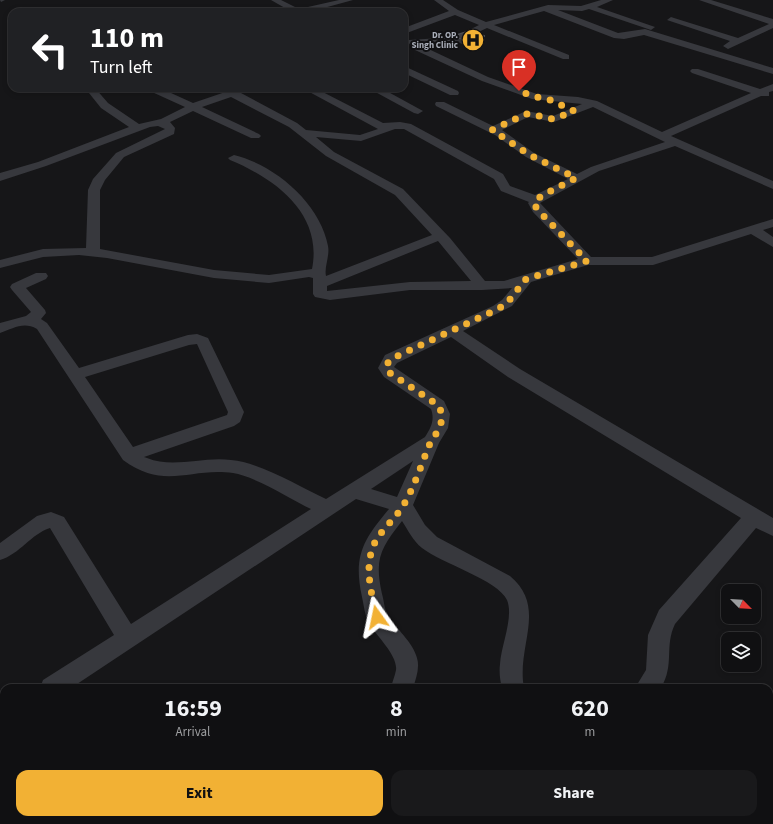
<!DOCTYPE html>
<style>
body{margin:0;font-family:"Source Sans 3",sans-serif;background:#19191b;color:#f1f3f6;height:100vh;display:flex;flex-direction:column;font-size:15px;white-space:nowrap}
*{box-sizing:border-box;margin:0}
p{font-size:13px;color:#9c9d9f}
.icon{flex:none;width:22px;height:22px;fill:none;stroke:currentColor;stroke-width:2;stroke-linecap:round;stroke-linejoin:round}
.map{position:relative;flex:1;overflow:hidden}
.side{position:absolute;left:0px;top:684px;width:773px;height:140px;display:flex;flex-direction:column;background:#101012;border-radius:12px 12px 0 0;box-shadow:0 2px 6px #0003,0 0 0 1px #303032}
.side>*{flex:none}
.top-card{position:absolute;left:8px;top:8px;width:400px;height:84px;border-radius:12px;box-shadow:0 2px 6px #0003,0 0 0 1px #303032;background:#202124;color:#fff;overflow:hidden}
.needle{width:26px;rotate:114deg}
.buttons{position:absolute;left:721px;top:584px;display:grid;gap:8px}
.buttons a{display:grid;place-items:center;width:40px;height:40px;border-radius:8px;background:#101012;box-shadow:0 2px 6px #0003,0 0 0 1px #303032;font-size:20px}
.pin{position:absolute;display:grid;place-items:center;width:34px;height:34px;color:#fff;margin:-41px -17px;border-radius:50% 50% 50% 0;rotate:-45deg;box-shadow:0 0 4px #0007}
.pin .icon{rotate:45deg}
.me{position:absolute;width:44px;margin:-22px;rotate:348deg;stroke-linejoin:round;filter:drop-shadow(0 0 3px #0008)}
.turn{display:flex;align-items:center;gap:14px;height:84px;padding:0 16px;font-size:18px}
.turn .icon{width:52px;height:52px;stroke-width:2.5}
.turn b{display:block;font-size:28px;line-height:34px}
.eta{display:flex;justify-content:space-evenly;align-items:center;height:68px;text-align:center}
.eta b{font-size:24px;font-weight:700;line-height:28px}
.cta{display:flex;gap:8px;margin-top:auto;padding:8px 16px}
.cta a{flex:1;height:46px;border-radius:12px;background:#f2b134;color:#111;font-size:16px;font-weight:700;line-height:46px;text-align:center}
.cta a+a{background:#19191b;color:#f1f3f6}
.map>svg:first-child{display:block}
</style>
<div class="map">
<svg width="773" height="824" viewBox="0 0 773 824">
<rect width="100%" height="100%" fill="#161618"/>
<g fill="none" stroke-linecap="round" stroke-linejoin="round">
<g fill="#37383d" fill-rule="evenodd">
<polygon points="0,0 5,0 1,2"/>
<polygon points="271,0 281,0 299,9 339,0 353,0 309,12 292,12"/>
<path d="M434,0H443L458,10L486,22L548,5L581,6L601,0H613L597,7L655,27L651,30L648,29L589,9L582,11L558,10L618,33L645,29L773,68V74L644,35L624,39L614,38L544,11L494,25L569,55V59H563L487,28C467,38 443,47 420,45L488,77L537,94L578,97L597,101L662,132L751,93L692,73L690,71L692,69H698L760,89L773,84V91L769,92V96H761L671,136L773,181V189L675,146L599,171L540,203L591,257H652L773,219V227L763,230L773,237V247L751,234L653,265H588L531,282L512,306L463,331L520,369L773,518V536L756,528L675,624C664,647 675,664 661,688H635L646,670L648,635L659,610L741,518L508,377L451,337L397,363L394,367L444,401L450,414L448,428L439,443L413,505L425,525L437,537L510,576C548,608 516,646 524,688H502C500,680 499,672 500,664C501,646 514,617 507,600C498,580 441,563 422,548C413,541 408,530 402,521C381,548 374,558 382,594C384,600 384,609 388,615C396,629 413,642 417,658C420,668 416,678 413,688H391C392,682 395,676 396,670C398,656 377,636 369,624C365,616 364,606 362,597C353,556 363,540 389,509L356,499L71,688H40L43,680L114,635L50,528C31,534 20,554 0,560V543L37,516L51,512L64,517L131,624L311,509C291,499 254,476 233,473C189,467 166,491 123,460L37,329C23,321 13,329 0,333V323L26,316L31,312L12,290L10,287L12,284L36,273H46L48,276L46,279L26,288L45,310L46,313L41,319L47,323L79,368L188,335L197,334L208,338L244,412L240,422L234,426L144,457L147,458C174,469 203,456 231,460C262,463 298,486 326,499L425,437C431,428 435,420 431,409L384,377L378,368L385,355L493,306L502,300L512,288L482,290H410L330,300L315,297L313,294V278L309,277L269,283L214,278L107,258L79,255L43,257L0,268V260L43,249L86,248L88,190L93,179L116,153L165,129L158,126L150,127L46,166L0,181V173L38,162L129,127L101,108L85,88H95L108,103L139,124L161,119L185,107L152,92L151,90L152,88H160L193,103L237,88H245L246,90L241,93L297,123L306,130L360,135L378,129L302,88H315L383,123L400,122L411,124L503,174L510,186L535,195L568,179L526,157L495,135L436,106L435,104L436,102H444L493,126L526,111L553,116L582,104L532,99L482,81L415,50L408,42L409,40L441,38L467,31L479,25L455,15L404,34V28L449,11ZM231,97L289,127L326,156L395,195L432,235L326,276C324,267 330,256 328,246C320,203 275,165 234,155L228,158L230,160C276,179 323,214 312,269L269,275L214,270L100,249V190L105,180L124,157L174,134L175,128L170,122L193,111L251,138H259L261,136L259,134L202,107ZM593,107L665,142L591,167L577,174L534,153L502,130L528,117L554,122ZM395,129H404L494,179L501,191L529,202L528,203L533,212L578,259L504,281H485L450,238L403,189L334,152L316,137L361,141ZM438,241L471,281L410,282L327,291V286ZM197,344L228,412L227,415L133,447L85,377L189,345ZM413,461L397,497L371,489Z"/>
<polygon points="699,0 711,0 773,19 773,28 728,49 723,46 730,41 667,20 671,17 674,18 738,38 769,24"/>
<polygon points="404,66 458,91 459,93 458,95 450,95 404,73"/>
<polygon points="368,88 381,88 423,111 418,114 414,113"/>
<polygon points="4,708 4,731 0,732 0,709"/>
<polygon points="417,820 443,820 444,824 418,824"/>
<polygon points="626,820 652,820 654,824 628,824"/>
</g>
</g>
<polygon fill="#323236" points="454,36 485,36 485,40 468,46 454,41"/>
<polygon fill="#212124" points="485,36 485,40 468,46 468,42"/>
<polygon fill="#3f3f44" stroke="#4f5156" points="471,30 485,36 468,42 454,36"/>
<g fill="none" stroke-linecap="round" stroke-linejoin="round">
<path stroke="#f2b134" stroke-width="7" stroke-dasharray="0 12.6" d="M377,617C371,591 362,562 378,537C386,526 396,517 403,506C415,486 422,462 431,441C440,429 446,418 438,405L390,373L386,368L387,364L391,359L498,309L507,303L526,279L587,261L537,209L534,203L541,196L576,178L530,155L492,130L526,114H533L545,118L554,119L574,111L548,99L536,97L519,91"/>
</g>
<defs>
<g id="hospital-disc" transform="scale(1.15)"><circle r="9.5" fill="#f2b134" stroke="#111113"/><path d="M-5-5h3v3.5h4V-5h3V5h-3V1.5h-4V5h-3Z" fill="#111"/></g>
</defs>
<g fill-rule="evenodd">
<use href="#hospital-disc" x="473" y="40"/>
</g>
<g text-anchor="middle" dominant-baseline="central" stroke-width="4" stroke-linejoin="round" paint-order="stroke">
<g font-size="9" font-weight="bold" fill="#a8adb8" stroke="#111113" text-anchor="end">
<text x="458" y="35">Dr. OP.<tspan x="458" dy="10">Singh Clinic</tspan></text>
</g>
</g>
</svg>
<div class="buttons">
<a><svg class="needle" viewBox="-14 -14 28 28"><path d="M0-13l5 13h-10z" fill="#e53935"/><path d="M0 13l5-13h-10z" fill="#9c9d9f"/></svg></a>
<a><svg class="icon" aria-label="layers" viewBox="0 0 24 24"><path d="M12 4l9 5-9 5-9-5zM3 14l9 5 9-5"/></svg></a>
</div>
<div class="pin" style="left:519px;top:91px;background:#d93025"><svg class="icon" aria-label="arrive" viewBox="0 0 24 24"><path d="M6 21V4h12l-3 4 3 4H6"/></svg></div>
<svg class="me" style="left:377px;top:617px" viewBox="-20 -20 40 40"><path d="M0-17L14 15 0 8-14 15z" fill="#f2b134" stroke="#fff" stroke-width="4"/></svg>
<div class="top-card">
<div class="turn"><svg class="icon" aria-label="left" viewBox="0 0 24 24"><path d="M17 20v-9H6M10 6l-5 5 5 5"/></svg><div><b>110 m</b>Turn left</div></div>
</div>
<section class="side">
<div class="eta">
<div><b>16:59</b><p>Arrival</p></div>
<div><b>8</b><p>min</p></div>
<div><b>620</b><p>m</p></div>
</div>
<div class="cta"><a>Exit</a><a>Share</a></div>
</section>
</div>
